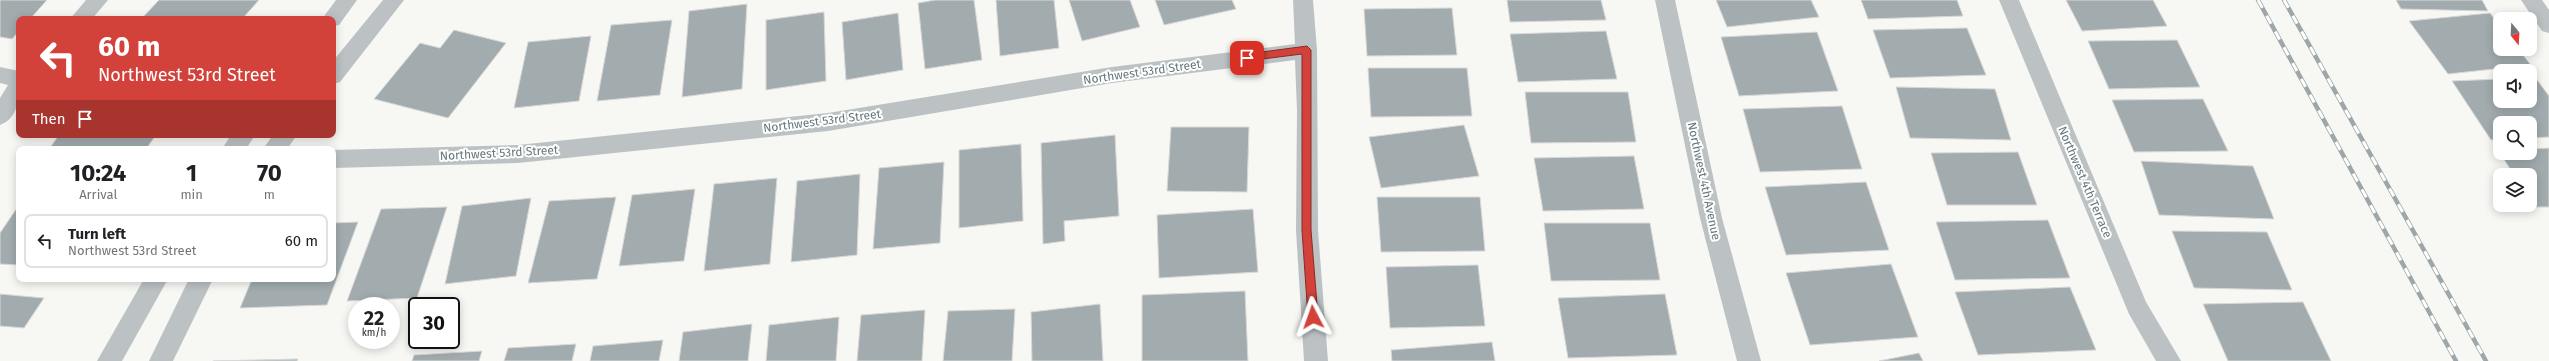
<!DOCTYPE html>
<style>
body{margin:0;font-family:"Fira Sans",sans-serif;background:#f2f2f2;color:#202124;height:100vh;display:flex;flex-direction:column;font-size:15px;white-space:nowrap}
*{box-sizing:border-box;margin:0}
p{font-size:13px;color:#757577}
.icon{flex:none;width:22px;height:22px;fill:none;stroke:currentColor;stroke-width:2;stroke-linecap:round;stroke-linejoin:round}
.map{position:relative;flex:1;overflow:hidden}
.sheet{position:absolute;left:16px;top:146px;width:320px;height:136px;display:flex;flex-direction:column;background:#fff;border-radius:8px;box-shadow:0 2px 10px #0003}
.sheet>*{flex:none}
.hud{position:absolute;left:16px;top:16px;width:320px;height:122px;border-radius:8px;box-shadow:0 2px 10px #0003;background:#d2423a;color:#fff;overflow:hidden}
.needle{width:26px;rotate:162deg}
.controls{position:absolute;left:2493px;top:12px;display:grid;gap:8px}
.controls a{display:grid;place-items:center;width:44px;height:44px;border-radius:8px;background:#fff;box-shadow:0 2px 10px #0003;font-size:20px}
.speed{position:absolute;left:348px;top:297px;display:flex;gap:8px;font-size:20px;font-weight:700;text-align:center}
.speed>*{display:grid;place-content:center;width:52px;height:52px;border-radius:50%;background:#fff;box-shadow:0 2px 10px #0003;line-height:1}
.speed small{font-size:10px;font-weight:400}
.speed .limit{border:2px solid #111;border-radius:6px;background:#fff;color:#111}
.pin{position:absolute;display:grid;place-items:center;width:34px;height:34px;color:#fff;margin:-17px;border-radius:8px;box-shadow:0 2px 6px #0006}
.me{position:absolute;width:44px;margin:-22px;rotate:356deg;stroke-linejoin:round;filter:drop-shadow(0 0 3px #0008)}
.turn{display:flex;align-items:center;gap:14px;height:84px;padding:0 16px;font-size:18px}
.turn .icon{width:52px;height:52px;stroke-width:2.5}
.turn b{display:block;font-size:28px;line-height:34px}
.then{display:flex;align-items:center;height:38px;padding:0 16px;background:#0003;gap:8px;font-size:15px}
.eta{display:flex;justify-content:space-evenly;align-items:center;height:68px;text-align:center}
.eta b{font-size:24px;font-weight:700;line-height:28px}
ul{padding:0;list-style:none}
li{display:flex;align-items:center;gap:12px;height:54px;margin:0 8px 6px;padding:0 8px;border:2px solid #e0e0e0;border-radius:8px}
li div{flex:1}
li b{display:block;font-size:15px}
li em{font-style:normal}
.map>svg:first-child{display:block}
</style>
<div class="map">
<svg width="2549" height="361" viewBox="0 0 2549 361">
<rect width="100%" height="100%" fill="#f7f7f4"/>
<g fill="#a2acaf" stroke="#d9d8d7">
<polygon points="0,0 47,0 30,19 19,19 19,31 12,39 0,37"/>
<polygon points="159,0 259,0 242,19 143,17"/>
<polygon points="935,0 974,0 982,60 925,69 918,3"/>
<polygon points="996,0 1054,0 1059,48 1000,56"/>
<polygon points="1069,0 1130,0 1140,27 1082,41"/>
<polygon points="1155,0 1232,0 1236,9 1164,25"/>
<polygon points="1507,0 1601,0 1606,20 1510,22"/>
<polygon points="1716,0 1811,0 1819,17 1727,27"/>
<polygon points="1861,0 1957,0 1963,16 1868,19"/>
<polygon points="2066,0 2153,0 2167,26 2082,31"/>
<polygon points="2396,0 2482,0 2488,11 2401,9"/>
<polygon points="747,4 742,89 682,97 689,11"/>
<polygon points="1452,8 1457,55 1367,56 1364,9"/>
<polygon points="824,12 826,81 766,90 766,20"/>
<polygon points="898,13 903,70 846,80 842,22"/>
<polygon points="2490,13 2500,26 2500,49 2518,49 2531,65 2448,74 2409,21"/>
<polygon points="672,20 660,95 597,101 611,25"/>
<polygon points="1967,28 1986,75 1890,78 1873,30"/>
<polygon points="454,30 506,43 448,118 374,99 420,43 440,48"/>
<polygon points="1606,31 1617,79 1518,82 1510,34"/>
<polygon points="1817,32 1838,91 1739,96 1721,37"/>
<polygon points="591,36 579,101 514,108 528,42"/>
<polygon points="2177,40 2200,87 2109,89 2088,41"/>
<polygon points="1368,68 1467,68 1472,116 1371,117"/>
<polygon points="2530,77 2535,77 2549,96 2549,137 2530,138 2530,123 2500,123 2500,139 2491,140 2452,81 2500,79 2500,101 2530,101"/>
<polygon points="1896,87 1995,89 2011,140 1910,138"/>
<polygon points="1525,92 1628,92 1636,142 1531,143"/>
<polygon points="2203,99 2228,151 2134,152 2112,100"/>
<polygon points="1842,106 1862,169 1760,172 1743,109"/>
<polygon points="1464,125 1479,176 1381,188 1369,137"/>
<polygon points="1171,127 1249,127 1247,192 1167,191"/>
<polygon points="59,135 156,135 146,149 49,149"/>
<polygon points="1115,135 1119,216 1064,221 1065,241 1043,244 1041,143"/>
<polygon points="1021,144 1023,221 959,228 959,150"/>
<polygon points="2549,148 2549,207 2533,207 2530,203 2530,175 2514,175 2500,153 2530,153 2530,149"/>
<polygon points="2018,152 2037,205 1947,205 1931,153"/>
<polygon points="1634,156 1644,209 1543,211 1534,158"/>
<polygon points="2141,161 2253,166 2274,219 2159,215"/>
<polygon points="944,162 940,243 873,249 879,168"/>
<polygon points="860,174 857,255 791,262 797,181"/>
<polygon points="777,178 770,264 704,271 714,184"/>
<polygon points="1866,182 1889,250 1786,255 1765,187"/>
<polygon points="695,189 684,261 619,266 632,195"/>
<polygon points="616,197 597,279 528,283 549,201"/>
<polygon points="1377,197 1480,197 1485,251 1381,252"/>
<polygon points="531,198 516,276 445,284 462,206"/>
<polygon points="447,207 417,298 347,301 381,209"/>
<polygon points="17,208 19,208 19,265 0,264 0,233"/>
<polygon points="1253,209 1258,272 1159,278 1157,215"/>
<polygon points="2048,220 2070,278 1955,280 1936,222"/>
<polygon points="358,222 327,305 240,308 252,279 333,279 333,223"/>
<polygon points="1544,223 1650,223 1660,280 1551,281"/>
<polygon points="2172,231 2267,232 2292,290 2194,288"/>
<polygon points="1891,264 1918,337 1810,345 1786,273"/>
<polygon points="1478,265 1485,326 1390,328 1386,267"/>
<polygon points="2070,287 2096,350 1978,355 1955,292"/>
<polygon points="1245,291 1248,361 1142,361 1142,295"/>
<polygon points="0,294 44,298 24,328 0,326"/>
<polygon points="1665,294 1677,355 1568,358 1558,298"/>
<polygon points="2303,302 2331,361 2228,361 2203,304"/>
<polygon points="1100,304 1103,361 1032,361 1031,312"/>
<polygon points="1015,309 1012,361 943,361 948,311"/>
<polygon points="925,310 922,361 857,361 861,315"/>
<polygon points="839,317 836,361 766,361 769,325"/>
<polygon points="752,324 748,361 679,361 683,332"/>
<polygon points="663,340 659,361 590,361 593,346"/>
<polygon points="1492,342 1495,361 1392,361 1391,350"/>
<polygon points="576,344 572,361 504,361 508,348"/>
<polygon points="482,351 479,361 412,361 414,355"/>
<polygon points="1919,353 1923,361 1879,361"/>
<polygon points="298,359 297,361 213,361"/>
</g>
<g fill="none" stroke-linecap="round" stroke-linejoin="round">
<g fill="#bcc2c4" fill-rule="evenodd">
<polygon points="86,0 108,0 92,19 70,19"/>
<polygon points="336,0 357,0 339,25 333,26 333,19 322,19"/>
<polygon points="383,0 404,0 340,82 333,84 333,61"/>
<polygon points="1293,0 1313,0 1317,50 1318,230 1328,361 1304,361 1296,230 1297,111 1295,60 1112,83 828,131 518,163 333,168 333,150 518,145 828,113 1112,67 1295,44"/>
<polygon points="1655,0 1675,0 1722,218 1761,361 1737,361 1700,218"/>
<polygon points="1999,0 2019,0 2146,302 2181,361 2156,361 2129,314"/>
<polygon points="2521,0 2542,0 2549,10 2549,33 2542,31"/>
<path d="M0,67L19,71C19,90 22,117 0,125V98L8,85L0,83Z"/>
<polygon points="231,135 255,135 246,149 222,149"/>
<polygon points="273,135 297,135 287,149 263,149"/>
<polygon points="144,279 168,279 122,361 97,361"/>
<polygon points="189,279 213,279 173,361 149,361"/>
</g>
<g stroke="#9da6a8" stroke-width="4.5">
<g id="rail">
<polyline points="2258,0 2456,361"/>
<polyline points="2284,0 2486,361"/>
</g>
</g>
<use href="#rail" stroke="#fff" stroke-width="3" stroke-dasharray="9" stroke-linecap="butt"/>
</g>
<polygon fill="#d2423a" stroke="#882b26" points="1307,46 1311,50 1311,230 1318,317 1313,321 1308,317 1302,230 1302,54 1247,61 1243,58 1247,54"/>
<g text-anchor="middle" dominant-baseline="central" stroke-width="4" stroke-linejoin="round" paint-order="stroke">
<g font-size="12" fill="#65777c" stroke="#fff">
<text transform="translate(1142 72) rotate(-8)">Northwest 53rd Street</text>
<text transform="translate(822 121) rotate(-7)">Northwest 53rd Street</text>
<text transform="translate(499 153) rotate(-3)">Northwest 53rd Street</text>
<text transform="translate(1704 181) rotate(78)">Northwest 4th Avenue</text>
<text transform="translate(2085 182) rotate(67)">Northwest 4th Terrace</text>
</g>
</g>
</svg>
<div class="controls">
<a><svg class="needle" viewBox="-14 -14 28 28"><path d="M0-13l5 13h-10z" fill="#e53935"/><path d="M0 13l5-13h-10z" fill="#757577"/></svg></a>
<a><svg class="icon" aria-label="sound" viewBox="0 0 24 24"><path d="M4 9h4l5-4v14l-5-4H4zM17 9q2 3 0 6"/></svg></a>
<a><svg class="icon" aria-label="search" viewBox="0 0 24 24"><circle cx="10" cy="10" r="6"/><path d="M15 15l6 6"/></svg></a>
<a><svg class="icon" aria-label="layers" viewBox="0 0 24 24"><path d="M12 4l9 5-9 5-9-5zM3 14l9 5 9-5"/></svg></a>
</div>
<div class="speed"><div>22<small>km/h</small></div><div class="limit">30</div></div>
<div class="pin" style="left:1247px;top:58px;background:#d93025"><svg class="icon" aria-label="arrive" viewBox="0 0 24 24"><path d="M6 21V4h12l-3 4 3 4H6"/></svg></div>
<svg class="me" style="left:1313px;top:317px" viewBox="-20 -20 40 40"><path d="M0-17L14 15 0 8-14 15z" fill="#d2423a" stroke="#fff" stroke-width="4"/></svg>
<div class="hud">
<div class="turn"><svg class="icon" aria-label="left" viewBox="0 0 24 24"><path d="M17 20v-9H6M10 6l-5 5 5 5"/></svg><div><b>60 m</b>Northwest 53rd Street</div></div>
<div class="then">Then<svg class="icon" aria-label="arrive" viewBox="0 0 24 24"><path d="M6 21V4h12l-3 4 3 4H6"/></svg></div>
</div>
<section class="sheet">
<div class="eta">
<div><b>10:24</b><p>Arrival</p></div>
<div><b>1</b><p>min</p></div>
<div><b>70</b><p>m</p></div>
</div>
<ul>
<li><svg class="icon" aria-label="left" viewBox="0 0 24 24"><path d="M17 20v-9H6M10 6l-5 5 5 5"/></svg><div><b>Turn left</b><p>Northwest 53rd Street</p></div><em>60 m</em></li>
</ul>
</section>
</div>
